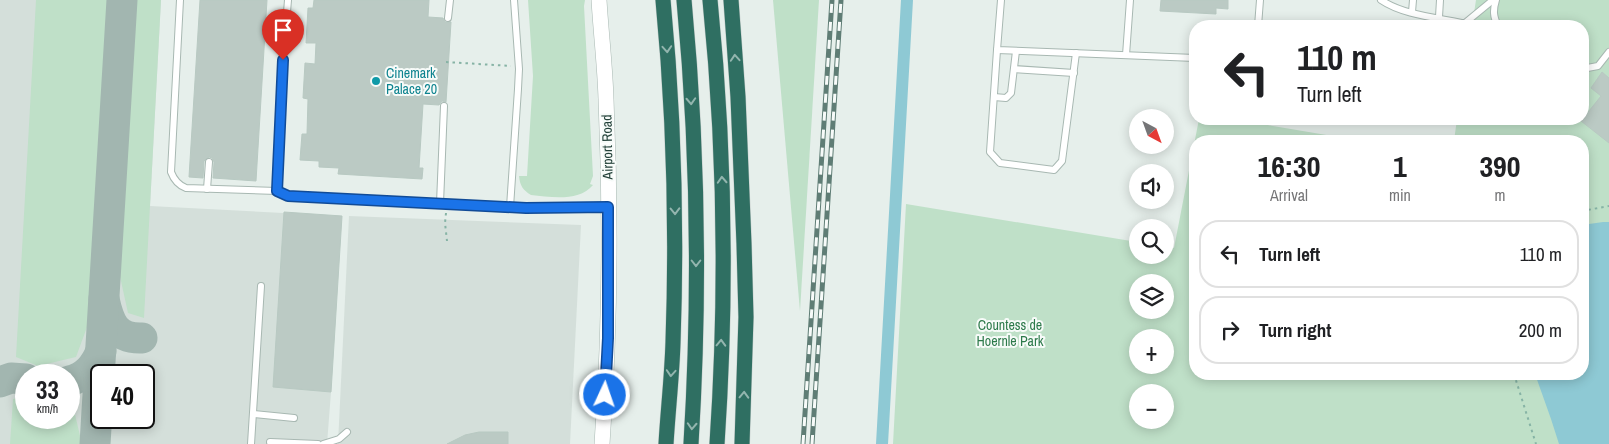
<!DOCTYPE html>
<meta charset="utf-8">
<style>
body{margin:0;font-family:"Archivo Narrow",sans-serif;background:#f2f2f2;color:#202124;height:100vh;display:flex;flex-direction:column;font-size:19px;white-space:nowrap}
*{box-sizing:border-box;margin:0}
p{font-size:16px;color:#757577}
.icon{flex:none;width:28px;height:28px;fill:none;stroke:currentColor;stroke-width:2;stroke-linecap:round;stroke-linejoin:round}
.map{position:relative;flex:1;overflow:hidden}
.drawer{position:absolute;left:1189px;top:135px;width:400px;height:245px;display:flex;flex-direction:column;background:#fff;border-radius:20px;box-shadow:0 2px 12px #0003}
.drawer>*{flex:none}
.guide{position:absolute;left:1189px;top:20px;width:400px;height:105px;border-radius:20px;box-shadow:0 2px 12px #0003;background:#fff;color:#202124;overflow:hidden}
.needle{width:32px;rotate:139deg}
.fabs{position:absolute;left:1129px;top:109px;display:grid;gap:10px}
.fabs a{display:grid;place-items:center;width:45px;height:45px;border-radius:50%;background:#fff;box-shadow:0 2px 12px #0003;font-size:25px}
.speed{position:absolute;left:15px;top:364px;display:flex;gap:10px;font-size:25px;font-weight:700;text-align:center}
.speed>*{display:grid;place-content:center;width:65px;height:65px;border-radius:50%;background:#fff;box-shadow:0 2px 12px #0003;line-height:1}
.speed small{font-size:12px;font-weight:400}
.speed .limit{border:2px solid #111;border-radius:8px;background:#fff;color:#111}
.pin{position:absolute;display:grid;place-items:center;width:42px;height:42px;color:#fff;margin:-51px -21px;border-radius:50% 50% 50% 0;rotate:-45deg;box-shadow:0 0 5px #0007}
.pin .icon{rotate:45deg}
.me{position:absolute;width:55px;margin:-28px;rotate:3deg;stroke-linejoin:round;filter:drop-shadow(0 0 4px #0008)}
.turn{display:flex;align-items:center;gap:18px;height:105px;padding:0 25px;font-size:22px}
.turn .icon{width:65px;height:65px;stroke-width:2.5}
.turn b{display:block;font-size:35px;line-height:42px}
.eta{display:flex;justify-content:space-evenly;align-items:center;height:85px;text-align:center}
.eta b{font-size:30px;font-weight:800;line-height:35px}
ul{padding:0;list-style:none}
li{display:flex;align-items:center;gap:15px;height:68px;margin:0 10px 8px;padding:0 15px;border:2px solid #e0e0e0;border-radius:20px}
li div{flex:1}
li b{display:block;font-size:19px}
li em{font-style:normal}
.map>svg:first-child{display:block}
</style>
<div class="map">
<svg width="1609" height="444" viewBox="0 0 1609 444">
<rect width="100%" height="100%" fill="#e6efeb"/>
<g fill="#d4dfda" fill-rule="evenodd">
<path d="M0,0H161L150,206L342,216L331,392L327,444H0ZM26,375H69V418H26ZM101,375H144V418H101Z"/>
<polygon points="349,216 581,225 570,444 338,444"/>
</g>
<g fill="#bfe0c8" fill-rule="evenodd">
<polygon points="36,0 111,0 96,265 90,319 76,357 38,366 16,357"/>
<polygon points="132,0 161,0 144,318 128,313 119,272 120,205"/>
<path d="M528,0H585L584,6L593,176L590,184L593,185C579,202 551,197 531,195C523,190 520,186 519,176H527L533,76Z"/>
<polygon points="773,0 819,0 800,311"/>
<path d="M1476,0H1609V444H893L906,204L1137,242L1138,255H1165V247L1174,248L1199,119H1232L1362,141H1195V374H1582V141H1454L1457,119H1582V26H1472ZM1138,282H1165V310H1138ZM1138,338H1165V365H1138ZM1138,392H1165V420H1138Z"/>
<polygon points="26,396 26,418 69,418 69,404 73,406 82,444 10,444 13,399"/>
</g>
<polygon fill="#8ec9d4" points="1603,222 1609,222 1609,444 1559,444 1551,419 1535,374 1582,374 1583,228 1589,224"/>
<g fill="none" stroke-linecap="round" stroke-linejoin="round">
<polyline stroke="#8ec9d4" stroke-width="12" points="882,444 907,0"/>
<g stroke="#a2b6b0" stroke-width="31">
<path d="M104,299C109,322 115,339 142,338"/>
<path d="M69,381C86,377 95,366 101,351"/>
<polyline points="0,382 11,378 26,379"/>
<polyline points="95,444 122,0"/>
</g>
</g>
<g fill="#bbcac4" stroke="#b8c9c2">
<polygon points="200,0 267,0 256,181 213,178 214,162 212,158 209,157 204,161 203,178 189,177"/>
<polygon points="314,0 429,0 428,17 443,18 445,22 451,22 446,102 442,101 439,105 423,104 419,168 423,168 422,179 338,174 339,168 319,167 319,161 300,160 302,134 307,134 308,99 303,98 305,63 315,64 316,43 306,43 308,8 313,8"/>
<polygon points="1161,0 1228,0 1228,9 1216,8 1216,14 1160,11"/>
<polygon points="1602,72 1609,78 1609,143 1581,121 1601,96 1591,88"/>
<polygon points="284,212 342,216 331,392 273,387"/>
<polygon points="479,432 508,432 508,444 447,444 465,435"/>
</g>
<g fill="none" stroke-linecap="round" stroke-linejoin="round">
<g stroke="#a8b8b2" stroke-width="8">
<g id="service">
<path d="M180,0L171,172C174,180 178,185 186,188L277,191L283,60L288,0"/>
<polyline points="1001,0 997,50 1195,58"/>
<path d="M1381,0C1406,17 1446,18 1475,26"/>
<path d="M1496,0C1493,10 1493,16 1498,26"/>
<polyline points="1412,12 1413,0"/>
<polyline points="1439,17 1440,0"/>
<polyline points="448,18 450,0"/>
<polyline points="1465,23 1493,0"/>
<polyline points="1258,26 1260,0"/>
<polyline points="997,50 990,152 1000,163 1054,170 1062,161 1076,53"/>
<polyline points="1126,55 1130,0"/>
<polyline points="1014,69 1074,73"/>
<polyline points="1582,69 1598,66 1609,52"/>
<polyline points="994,97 1006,98 1011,93 1016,51"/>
<polyline points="207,189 209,162"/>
<polyline points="277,191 288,196 526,208 608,207"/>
<polyline points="440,203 444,106"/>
<polyline points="510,207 518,89 519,69 514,0"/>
<polyline points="253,414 294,418"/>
<polyline points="270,442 318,444"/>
<polyline points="251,444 261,286"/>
<polyline points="323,444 339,439 347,432"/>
</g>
</g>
<g stroke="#a8b8b2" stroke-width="16">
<path id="tertiary" d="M599,0C601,33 605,66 606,99C611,213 610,329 602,444"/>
</g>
<g stroke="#c2cac8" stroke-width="16">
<g id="motorway">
<path d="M663,0C674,114 677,228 673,342C672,376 668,410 666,444"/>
<path d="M684,0C698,147 700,297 691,444"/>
<path d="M710,0C725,147 727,296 717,444"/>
<polyline points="731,0 738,97 744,244 746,317 742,444"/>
</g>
</g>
<g stroke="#86b3a5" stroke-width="2" stroke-dasharray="2.5 4" stroke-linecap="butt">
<polyline points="446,62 511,66"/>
<polyline points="1582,211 1609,206"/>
<polyline points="446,213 445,223 447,241"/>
<polyline points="1514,374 1536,444"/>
</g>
<use href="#service" stroke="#fff" stroke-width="6"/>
<use href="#tertiary" stroke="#fff" stroke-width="15"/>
<use href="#motorway" stroke="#2f6f62" stroke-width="15"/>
<g stroke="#5f7d75" stroke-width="5">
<g id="rail">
<polyline points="803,444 832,0"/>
<polyline points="812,444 841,0"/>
</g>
</g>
<use href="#rail" stroke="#f7fbf9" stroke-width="3" stroke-dasharray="9" stroke-linecap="butt"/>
</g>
<defs><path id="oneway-chevron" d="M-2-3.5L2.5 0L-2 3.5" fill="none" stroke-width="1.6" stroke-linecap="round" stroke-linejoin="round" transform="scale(1.25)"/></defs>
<g stroke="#93b5ae">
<use href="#oneway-chevron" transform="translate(667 49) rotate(86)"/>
<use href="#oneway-chevron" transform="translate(735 58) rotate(-94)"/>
<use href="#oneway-chevron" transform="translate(691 101) rotate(87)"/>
<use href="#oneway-chevron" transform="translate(722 180) rotate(-93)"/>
<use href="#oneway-chevron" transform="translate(675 211) rotate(89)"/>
<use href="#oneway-chevron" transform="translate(696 263) rotate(90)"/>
<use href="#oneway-chevron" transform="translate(721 343) rotate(-88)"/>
<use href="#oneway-chevron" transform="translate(671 373) rotate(94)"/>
<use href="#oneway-chevron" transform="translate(744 395) rotate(-88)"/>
<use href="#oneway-chevron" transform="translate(692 426) rotate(93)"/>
</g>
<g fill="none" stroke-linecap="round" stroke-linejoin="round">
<g stroke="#114b97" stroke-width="12">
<polyline id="route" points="283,60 277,191 288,196 526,208 608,207 608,338 605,395"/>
</g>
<use href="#route" stroke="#1a73e8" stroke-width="9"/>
</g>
<circle fill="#0f9aa8" stroke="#f7fbf9" stroke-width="2" cx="376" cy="81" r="5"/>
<g text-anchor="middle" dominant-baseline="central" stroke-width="4" stroke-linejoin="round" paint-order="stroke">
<g font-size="14" fill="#0d838f" stroke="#f7fbf9" text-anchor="start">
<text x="386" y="73">Cinemark<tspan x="386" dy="16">Palace 20</tspan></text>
</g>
<g font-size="14" fill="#24423a" stroke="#f7fbf9">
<text transform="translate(607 147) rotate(-91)">Airport Road</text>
</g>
<g font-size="14" fill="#2d7a4b" stroke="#f7fbf9">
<text x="1010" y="325">Countess de<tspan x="1010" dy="16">Hoernle Park</tspan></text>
</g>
</g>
</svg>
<div class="fabs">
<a><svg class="needle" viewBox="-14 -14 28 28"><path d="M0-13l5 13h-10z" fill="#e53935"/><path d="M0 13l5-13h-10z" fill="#757577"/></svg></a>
<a><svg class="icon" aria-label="sound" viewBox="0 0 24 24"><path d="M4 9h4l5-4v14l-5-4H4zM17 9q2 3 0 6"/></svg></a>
<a><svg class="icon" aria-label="search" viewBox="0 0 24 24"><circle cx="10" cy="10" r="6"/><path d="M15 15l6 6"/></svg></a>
<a><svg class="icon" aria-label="layers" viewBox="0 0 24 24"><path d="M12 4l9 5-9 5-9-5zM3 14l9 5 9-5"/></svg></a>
<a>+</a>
<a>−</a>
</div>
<div class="speed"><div>33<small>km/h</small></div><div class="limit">40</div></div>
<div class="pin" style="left:283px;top:60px;background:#d93025"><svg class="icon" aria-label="arrive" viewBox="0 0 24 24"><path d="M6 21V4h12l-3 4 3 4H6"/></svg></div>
<svg class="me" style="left:605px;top:395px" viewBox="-20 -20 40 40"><circle r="17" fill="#1a73e8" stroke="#fff" stroke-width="3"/><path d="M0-11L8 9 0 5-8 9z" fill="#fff"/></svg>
<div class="guide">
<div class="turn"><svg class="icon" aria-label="left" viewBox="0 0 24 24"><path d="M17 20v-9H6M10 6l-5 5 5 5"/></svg><div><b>110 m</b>Turn left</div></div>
</div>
<section class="drawer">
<div class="eta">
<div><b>16:30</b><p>Arrival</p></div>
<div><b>1</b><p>min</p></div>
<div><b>390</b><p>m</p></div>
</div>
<ul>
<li><svg class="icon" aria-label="left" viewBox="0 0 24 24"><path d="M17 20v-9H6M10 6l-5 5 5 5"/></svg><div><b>Turn left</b></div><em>110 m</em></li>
<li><svg class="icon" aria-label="right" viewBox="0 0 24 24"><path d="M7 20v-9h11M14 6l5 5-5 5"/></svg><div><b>Turn right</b></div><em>200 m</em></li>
</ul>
</section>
</div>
